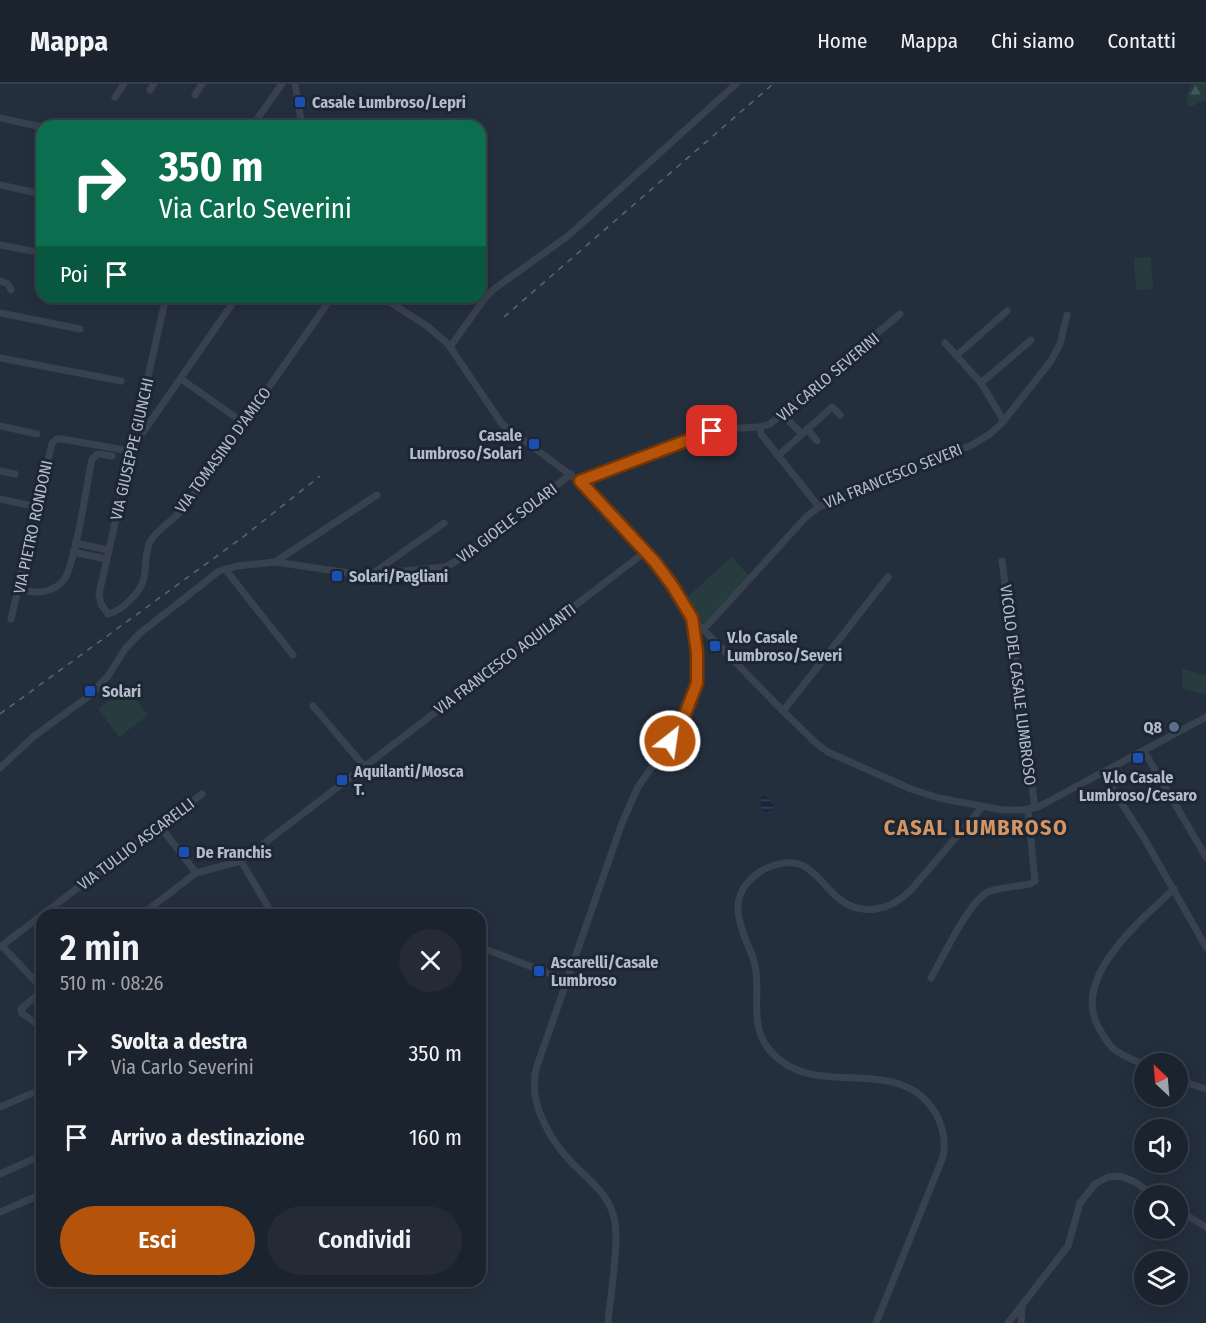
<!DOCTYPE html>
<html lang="it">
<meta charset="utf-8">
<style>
body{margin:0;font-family:"Fira Sans Condensed",sans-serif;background:#242b36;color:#f1f3f6;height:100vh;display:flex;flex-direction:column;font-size:22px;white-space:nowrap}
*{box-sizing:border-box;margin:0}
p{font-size:20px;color:#a0a4aa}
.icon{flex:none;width:33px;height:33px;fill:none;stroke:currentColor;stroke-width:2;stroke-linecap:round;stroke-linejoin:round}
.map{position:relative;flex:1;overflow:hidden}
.details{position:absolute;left:36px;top:825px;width:450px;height:378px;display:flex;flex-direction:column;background:#1b232e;border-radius:18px;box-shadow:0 3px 15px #0003,0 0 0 2px #39404a}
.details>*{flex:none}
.guide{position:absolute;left:36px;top:36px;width:450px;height:183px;border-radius:18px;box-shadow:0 3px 15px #0003,0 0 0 2px #39404a;background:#0b6e4f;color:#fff;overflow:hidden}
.needle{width:39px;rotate:334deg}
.controls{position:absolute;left:1134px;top:969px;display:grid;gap:12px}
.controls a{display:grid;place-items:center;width:54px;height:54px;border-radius:50%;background:#1b232e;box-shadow:0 3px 15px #0003,0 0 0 2px #39404a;font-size:30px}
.pin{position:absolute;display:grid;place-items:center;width:51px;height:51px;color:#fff;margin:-26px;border-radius:12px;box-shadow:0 3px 9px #0006}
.me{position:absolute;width:66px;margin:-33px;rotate:30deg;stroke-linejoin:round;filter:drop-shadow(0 0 4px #0008)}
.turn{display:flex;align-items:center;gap:21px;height:126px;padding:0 24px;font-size:27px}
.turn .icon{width:78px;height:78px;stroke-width:2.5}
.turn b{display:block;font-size:42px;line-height:51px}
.then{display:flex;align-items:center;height:57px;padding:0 24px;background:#0003;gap:12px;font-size:22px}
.round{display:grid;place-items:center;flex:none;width:63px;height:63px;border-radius:32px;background:#242b36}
.head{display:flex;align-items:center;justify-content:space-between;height:102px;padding:0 24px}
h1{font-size:36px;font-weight:600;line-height:45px}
.primary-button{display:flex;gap:12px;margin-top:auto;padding:12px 24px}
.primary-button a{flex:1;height:69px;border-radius:36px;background:#b45309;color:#fff;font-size:24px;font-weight:600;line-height:69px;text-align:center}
.primary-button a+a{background:#242b36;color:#f1f3f6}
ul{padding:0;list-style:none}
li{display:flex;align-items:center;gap:18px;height:84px;padding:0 24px}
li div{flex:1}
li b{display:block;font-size:22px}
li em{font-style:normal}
header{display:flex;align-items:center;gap:36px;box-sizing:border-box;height:84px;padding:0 30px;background:#1b232e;border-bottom:2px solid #39404a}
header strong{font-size:28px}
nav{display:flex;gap:33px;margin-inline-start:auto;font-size:21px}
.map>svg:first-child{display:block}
</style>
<header>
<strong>Mappa</strong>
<nav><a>Home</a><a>Mappa</a><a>Chi siamo</a><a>Contatti</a></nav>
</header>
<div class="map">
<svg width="1206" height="1239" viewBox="0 0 1206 1239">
<defs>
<pattern id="forest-firs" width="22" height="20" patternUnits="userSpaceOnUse" patternTransform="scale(1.5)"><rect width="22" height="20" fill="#263c3f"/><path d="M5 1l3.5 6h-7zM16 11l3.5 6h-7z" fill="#435659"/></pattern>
<pattern id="water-rules" width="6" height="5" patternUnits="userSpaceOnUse" patternTransform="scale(1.5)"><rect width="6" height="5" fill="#17263c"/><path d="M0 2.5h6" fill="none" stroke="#364457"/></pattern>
</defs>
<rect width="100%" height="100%" fill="#242f3e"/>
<g fill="#263c3f">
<polygon points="1151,173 1153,205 1136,206 1134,174"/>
<polygon points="732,473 748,491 704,540 686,514"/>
<polygon points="1182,585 1206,591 1206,611 1183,605"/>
<polygon points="127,603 148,631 119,653 98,625"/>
</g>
<polygon fill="url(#forest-firs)" points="1192,0 1206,0 1206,17 1203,16 1191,23 1187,21 1187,11"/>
<polygon fill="url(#water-rules)" points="762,712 766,712 774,722 768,728 763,727 760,718"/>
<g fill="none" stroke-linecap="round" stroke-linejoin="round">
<g stroke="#38414e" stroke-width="7">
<polyline points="295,0 302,42"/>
<polyline points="150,6 154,0"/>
<polyline points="195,11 202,0"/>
<polyline points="115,13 124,0"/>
<polyline points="0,34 42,43"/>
<polyline points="252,42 282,0"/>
<polyline points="0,101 42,110"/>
<polyline points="0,161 42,169"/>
<polyline points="0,197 8,200 11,206"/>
<path d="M166,213L99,510L101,520L108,530C122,527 141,508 144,494C147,481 144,468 151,456C160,443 175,435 185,423L332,213"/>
<path d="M382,213L427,242L448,260L502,340L584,401L660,485L692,534L698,586L694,609L677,647L638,703L622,739L537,982C532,998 534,1012 539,1027C546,1046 556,1062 570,1077C586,1094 606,1107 613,1130C621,1153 610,1212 608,1239"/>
<polyline points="0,229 80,245"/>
<polyline points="945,259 981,299 1004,337"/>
<polyline points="450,263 485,214 494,205 568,152 736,0"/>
<polyline points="956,272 1007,227"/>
<polyline points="0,274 121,297"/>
<polyline points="181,295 244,339"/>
<polyline points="981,299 1031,256"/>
<polyline points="790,338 802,350"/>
<polyline points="0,342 37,350"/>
<polyline points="760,343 761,350 819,423"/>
<polyline points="807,345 817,357"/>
<polyline points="778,372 832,323 840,331"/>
<polyline points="0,387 15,390"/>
<polyline points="580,397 702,350 722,345 760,343 770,340 900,230"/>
<polyline points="0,415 37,423"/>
<polyline points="75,459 108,466"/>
<polyline points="73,468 106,475"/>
<polyline points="1002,477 1035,724"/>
<polyline points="275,478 377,411"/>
<polyline points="225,485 293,571"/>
<polyline points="372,490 444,439"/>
<path d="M19,505C35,510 51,510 63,497C75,484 87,398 92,375L98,370L112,372"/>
<polyline points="692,534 783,627 817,660 828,668 911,705 939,714 1003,726 1023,726 1038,723 1206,633"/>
<polyline points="11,535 52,359 57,355 62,355 130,367 237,213"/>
<polyline points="703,546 806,433 819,423 972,361 990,350 1002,339 1051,277 1060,260 1067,231"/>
<polyline points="313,622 364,682"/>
<polyline points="783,627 888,493"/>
<polyline points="1144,667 1206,773"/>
<polyline points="0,684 33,653 89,612 108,592 125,565 139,550 219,487 237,482 275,478 363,491 445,483 455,478 503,443 571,390"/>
<polyline points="1102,689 1144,754 1206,863"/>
<polyline points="160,742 196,789"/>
<polyline points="241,777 273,831"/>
<polyline points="42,831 202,710"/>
<polyline points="141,831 196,789 241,777 645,468"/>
<polyline points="2,862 42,904"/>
<polyline points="0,863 42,831"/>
<polyline points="480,863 566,896"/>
<path d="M931,894C942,875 969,817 988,808C1000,803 1016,803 1030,800L1035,797L1028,726"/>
<polyline points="42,907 21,925 22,929 42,944"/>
<path d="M1144,981C1135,976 1124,973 1115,966C1108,961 1104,953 1099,944C1070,894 1141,836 1174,805"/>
<polyline points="1178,996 1206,1005"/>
<polyline points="0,1023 42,1005"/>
<polyline points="0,1090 42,1071"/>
<polyline points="1178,1126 1206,1143"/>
<polyline points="0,1128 42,1110"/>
<path d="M876,1239L943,1073C946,1058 943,1043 936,1030C899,967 818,1017 773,970C745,941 764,907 753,874C744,849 727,822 748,798C755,790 765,784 775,781C809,771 817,796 838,814C862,834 891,826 911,806L982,723"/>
<polyline points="1008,1239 1068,1162 1080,1119 1095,1100 1108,1093 1120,1092 1135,1098 1155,1112"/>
<polyline points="1021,1239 1022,1223"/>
</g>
<g stroke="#5a6575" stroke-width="1.5" stroke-dasharray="6 6" stroke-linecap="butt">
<polyline points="504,233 773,0"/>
<polyline points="0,630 243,453 320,392"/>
</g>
</g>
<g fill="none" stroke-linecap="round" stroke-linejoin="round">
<g stroke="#753606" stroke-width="15">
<polyline id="route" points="670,657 684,633 697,599 697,568 692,534 672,501 655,478 580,397 712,347"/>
</g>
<use href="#route" stroke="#b45309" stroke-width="10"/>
</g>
<g fill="#1a4fb4" stroke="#1d2633" stroke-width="2">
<rect x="294" y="12" width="12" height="12" rx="3"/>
<rect x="528" y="354" width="12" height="12" rx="3"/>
<rect x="331" y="486" width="12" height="12" rx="3"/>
<rect x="709" y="556" width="12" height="12" rx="3"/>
<rect x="84" y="601" width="12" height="12" rx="3"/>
<rect x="1132" y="668" width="12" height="12" rx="3"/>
<rect x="336" y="690" width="12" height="12" rx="3"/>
<rect x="178" y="762" width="12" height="12" rx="3"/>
<rect x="533" y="881" width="12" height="12" rx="3"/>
</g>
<circle fill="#5c6f8a" stroke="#1d2633" stroke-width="2" cx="1174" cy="643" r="6"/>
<g text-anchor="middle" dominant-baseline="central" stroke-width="6" stroke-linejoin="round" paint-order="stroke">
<g font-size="16" font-weight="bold" fill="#b4bcc9" stroke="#1d2633" text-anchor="start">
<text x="312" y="18">Casale Lumbroso/Lepri</text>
<text x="522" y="351" text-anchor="end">Casale<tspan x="522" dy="18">Lumbroso/Solari</tspan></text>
<text x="349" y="492">Solari/Pagliani</text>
<text x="727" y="553">V.lo Casale<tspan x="727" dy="18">Lumbroso/Severi</tspan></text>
<text x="102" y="607">Solari</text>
<text x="1162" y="643" text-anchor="end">Q8</text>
<text x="354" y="687">Aquilanti/Mosca<tspan x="354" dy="18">T.</tspan></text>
<text x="1138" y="693" text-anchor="middle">V.lo Casale<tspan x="1138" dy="18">Lumbroso/Cesaro</tspan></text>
<text x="196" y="768">De Franchis</text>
<text x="551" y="878">Ascarelli/Casale<tspan x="551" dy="18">Lumbroso</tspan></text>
</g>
<g font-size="16" fill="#b4bcc9" stroke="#1d2633">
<text transform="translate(828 293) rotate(-40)">VIA CARLO SEVERINI</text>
<text transform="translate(132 365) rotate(-77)">VIA GIUSEPPE GIUNCHI</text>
<text transform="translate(223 366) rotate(-54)">VIA TOMASINO D'AMICO</text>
<text transform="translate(893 392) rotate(-22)">VIA FRANCESCO SEVERI</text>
<text transform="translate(507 439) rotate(-37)">VIA GIOELE SOLARI</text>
<text transform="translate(33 443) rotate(-78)">VIA PIETRO RONDONI</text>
<text transform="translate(505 575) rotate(-37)">VIA FRANCESCO AQUILANTI</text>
<text transform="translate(1018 601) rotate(83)">VICOLO DEL CASALE LUMBROSO</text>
<text transform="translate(136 760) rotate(-37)">VIA TULLIO ASCARELLI</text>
</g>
<g font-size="22" font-weight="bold" letter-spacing="1.5" fill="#d59563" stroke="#1d2633">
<text x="976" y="743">CASAL LUMBROSO</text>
</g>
</g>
</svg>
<div class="controls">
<a><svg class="needle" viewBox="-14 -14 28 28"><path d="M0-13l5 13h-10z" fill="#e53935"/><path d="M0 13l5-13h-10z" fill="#a0a4aa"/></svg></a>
<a><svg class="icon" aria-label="sound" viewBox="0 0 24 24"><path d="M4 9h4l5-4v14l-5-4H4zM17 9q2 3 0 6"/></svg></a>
<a><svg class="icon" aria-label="search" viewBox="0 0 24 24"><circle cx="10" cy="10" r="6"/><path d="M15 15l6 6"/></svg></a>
<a><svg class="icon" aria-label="layers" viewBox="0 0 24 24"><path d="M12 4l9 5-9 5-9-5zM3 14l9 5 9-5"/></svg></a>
</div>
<div class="pin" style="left:712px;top:347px;background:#d93025"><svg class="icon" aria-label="arrive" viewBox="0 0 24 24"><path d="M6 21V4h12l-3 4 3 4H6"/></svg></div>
<svg class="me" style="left:670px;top:657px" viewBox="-20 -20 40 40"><circle r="17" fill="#b45309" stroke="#fff" stroke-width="3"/><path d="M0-11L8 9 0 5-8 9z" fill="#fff"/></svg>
<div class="guide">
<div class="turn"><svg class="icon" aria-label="right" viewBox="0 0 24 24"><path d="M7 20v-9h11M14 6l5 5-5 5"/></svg><div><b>350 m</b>Via Carlo Severini</div></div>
<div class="then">Poi<svg class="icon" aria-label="arrive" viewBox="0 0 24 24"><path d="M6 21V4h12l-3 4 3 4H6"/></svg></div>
</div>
<section class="details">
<div class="head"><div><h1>2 min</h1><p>510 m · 08:26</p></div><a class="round"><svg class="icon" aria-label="close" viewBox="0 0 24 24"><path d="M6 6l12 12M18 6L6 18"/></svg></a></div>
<ul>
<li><svg class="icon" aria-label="right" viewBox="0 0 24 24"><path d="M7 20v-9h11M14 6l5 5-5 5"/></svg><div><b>Svolta a destra</b><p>Via Carlo Severini</p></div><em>350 m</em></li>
<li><svg class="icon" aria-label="arrive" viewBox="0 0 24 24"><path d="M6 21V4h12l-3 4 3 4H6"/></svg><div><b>Arrivo a destinazione</b></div><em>160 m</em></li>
</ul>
<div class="primary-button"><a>Esci</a><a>Condividi</a></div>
</section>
</div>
